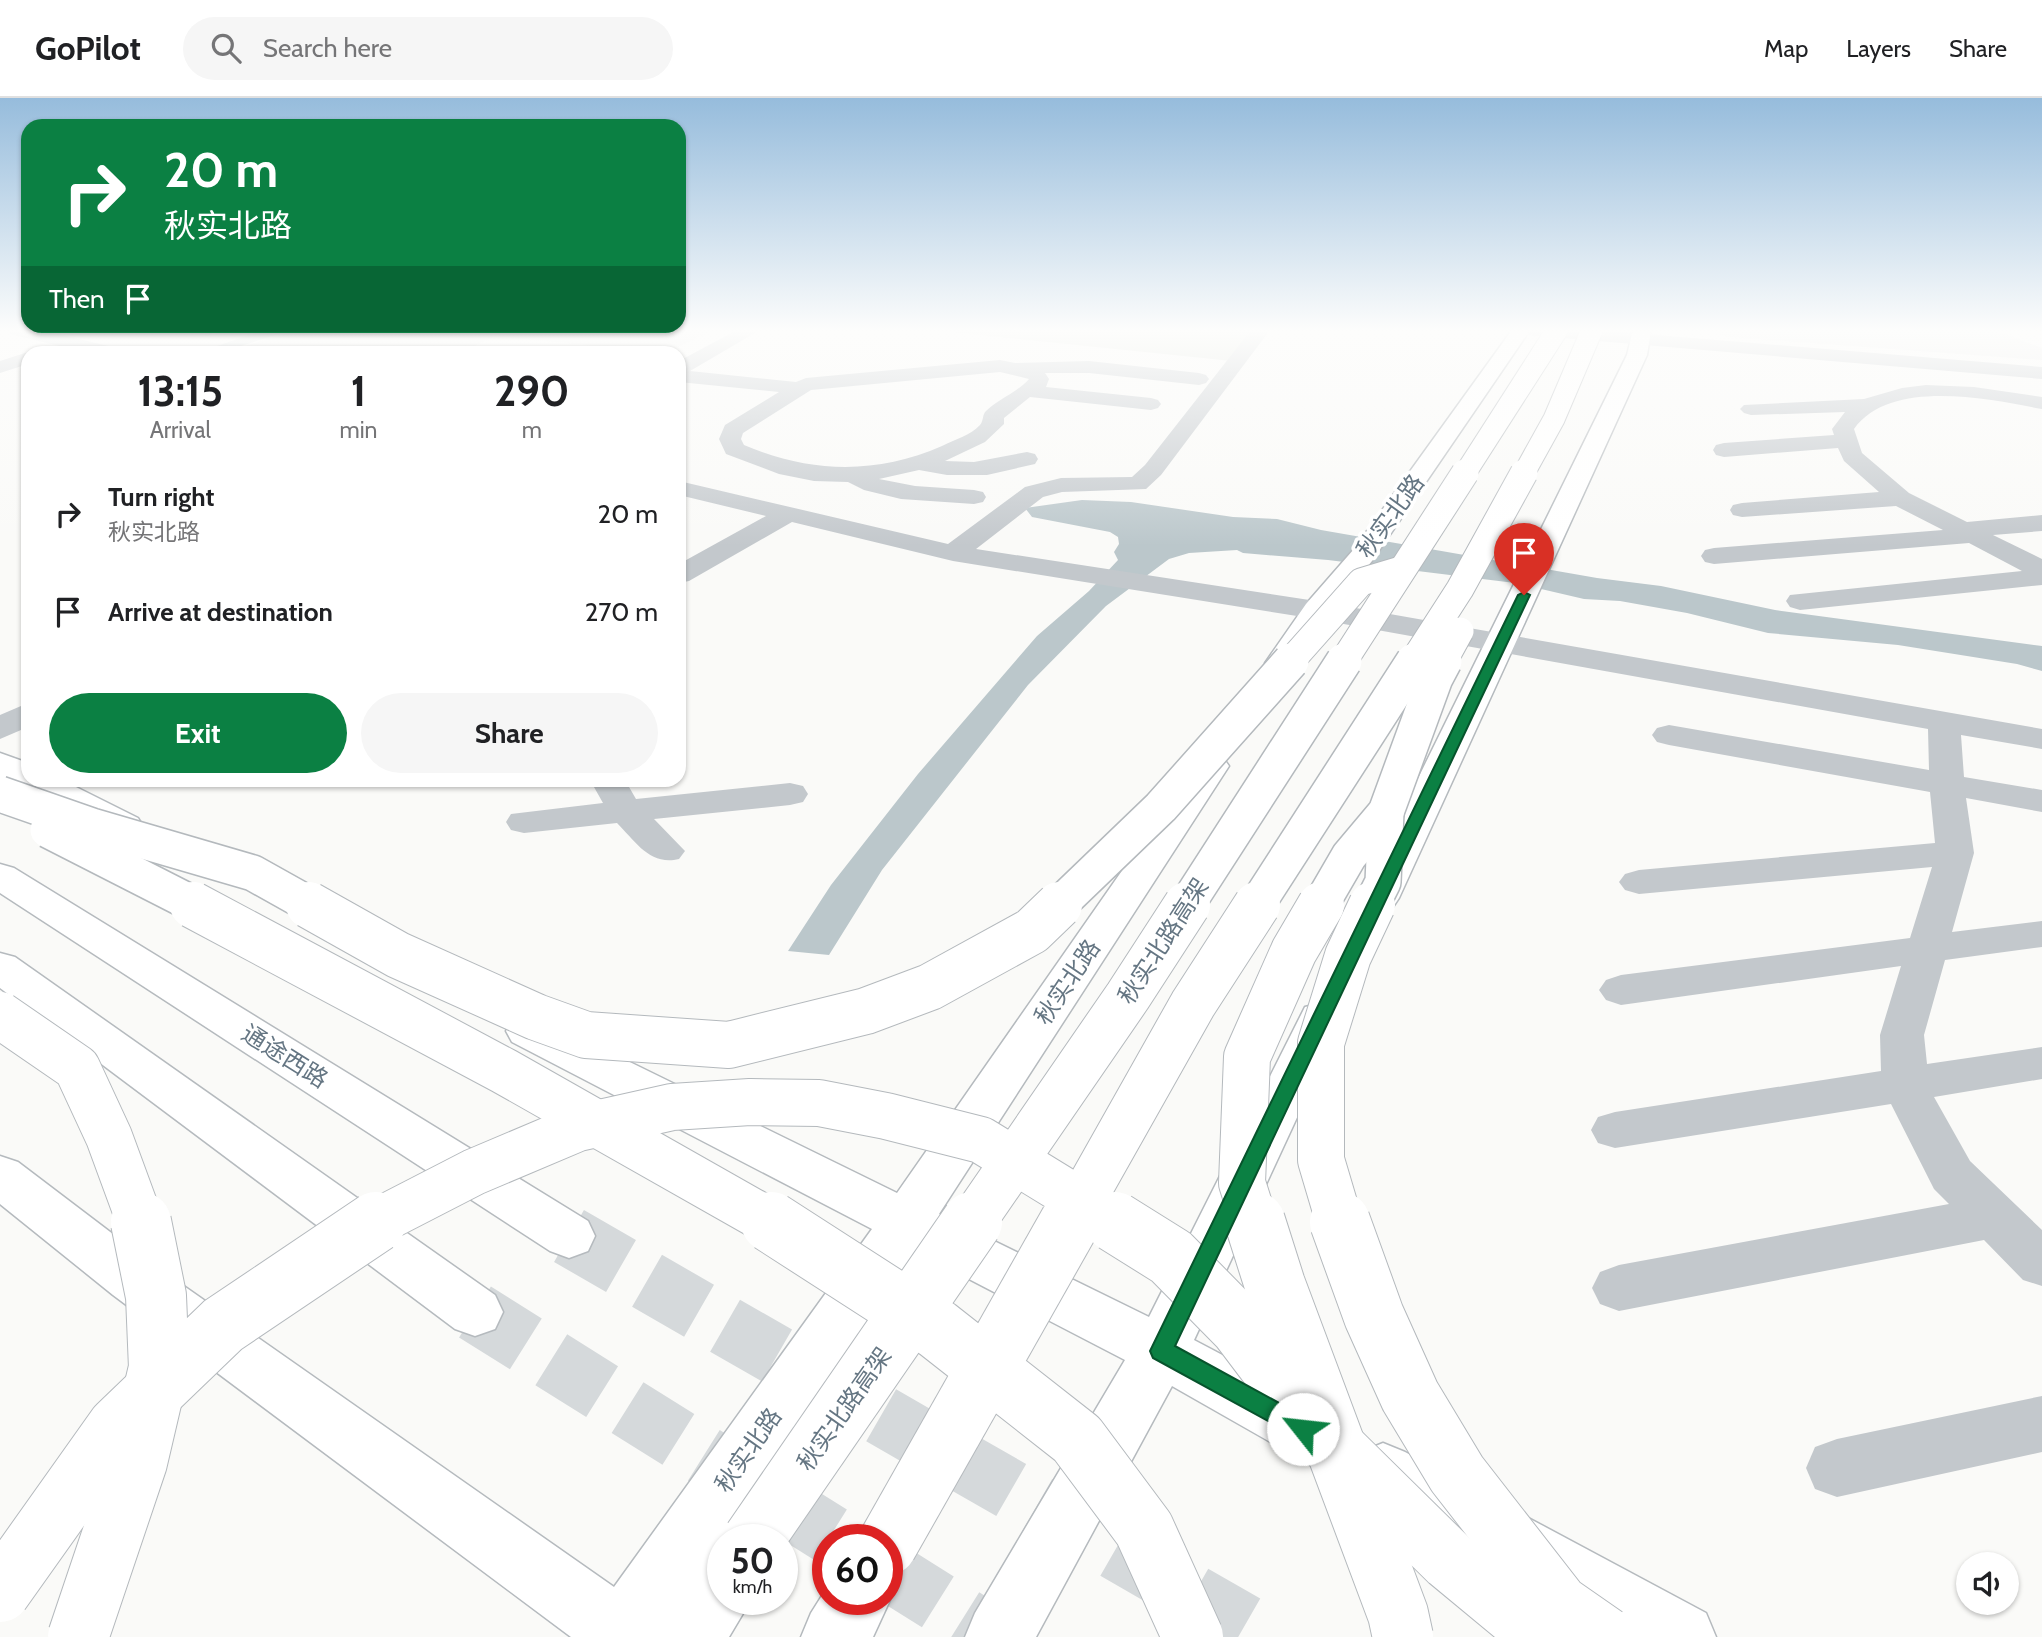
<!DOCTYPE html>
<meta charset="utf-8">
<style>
body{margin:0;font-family:Cabin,"Noto Sans SC",sans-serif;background:#f6f6f6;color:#202124;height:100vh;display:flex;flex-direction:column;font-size:26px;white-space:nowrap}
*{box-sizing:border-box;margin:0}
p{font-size:23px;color:#757577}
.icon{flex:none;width:38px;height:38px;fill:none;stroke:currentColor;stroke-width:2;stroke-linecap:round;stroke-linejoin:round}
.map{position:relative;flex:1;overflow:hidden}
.side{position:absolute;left:21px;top:248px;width:665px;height:441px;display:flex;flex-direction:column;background:#fff;border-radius:21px;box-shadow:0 2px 5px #0004}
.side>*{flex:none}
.banner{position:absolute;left:21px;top:21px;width:665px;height:214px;border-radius:21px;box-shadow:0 2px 5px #0004;background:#0b8043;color:#fff;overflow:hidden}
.controls{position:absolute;left:1956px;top:1454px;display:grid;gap:14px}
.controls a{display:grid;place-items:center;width:63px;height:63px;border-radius:50%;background:#fff;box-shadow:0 2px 5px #0004;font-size:35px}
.speed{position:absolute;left:707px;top:1426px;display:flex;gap:14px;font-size:35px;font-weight:700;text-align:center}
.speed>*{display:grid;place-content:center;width:91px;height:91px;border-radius:50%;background:#fff;box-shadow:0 2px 5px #0004;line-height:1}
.speed small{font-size:18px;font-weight:400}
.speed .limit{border:10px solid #d22;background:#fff;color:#111}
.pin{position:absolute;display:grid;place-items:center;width:60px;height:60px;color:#fff;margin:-72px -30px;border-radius:50% 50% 50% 0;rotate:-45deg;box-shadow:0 0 7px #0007}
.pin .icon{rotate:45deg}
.me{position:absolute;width:77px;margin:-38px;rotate:299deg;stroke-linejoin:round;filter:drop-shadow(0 0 5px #0008)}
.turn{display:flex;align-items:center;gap:24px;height:147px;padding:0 28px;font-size:32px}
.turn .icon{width:91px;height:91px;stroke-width:2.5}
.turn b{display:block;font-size:49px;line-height:60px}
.then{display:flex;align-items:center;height:66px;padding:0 28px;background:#0003;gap:14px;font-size:26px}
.eta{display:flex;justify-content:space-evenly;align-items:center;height:119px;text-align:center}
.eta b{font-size:42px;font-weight:700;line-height:49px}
.action{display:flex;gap:14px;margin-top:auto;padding:14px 28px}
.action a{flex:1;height:80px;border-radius:42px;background:#0b8043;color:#fff;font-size:28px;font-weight:700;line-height:80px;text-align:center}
.action a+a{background:#f6f6f6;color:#202124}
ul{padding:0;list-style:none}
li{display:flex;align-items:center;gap:21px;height:98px;padding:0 28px}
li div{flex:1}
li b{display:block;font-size:26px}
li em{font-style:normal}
header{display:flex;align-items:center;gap:42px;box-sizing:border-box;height:98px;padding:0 35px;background:#fff;border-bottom:2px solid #e0e0e0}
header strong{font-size:33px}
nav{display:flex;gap:38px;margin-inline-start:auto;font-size:24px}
.search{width:490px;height:63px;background:#f6f6f6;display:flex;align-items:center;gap:18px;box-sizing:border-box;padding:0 24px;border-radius:38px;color:#757577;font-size:26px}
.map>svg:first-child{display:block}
</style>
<header>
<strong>GoPilot</strong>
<div class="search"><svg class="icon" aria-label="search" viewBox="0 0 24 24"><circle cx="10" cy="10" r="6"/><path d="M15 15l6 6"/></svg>Search here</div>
<nav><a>Map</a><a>Layers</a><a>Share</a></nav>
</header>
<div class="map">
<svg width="2042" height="1539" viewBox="0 0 2042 1539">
<rect width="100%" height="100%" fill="#fafaf8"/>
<g fill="#e8e9e9">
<polygon points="295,232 713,232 666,255 496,238 459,255 224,255"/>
<polygon points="1718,232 1993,232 2042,250 2042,262 1729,239 1720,236"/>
</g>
<polygon fill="#dadfd7" points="932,232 1254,232 1232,263"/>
<g fill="#bbc7cb">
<polygon points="263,232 291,232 219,255 197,255"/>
<polygon points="1082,402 1131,404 1233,419 1277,421 1321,432 1597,480 1661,488 1775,512 2042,548 2042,573 2017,566 1898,547 1768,535 1687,515 1620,503 1584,501 1515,485 1328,462 1243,455 1237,452 1189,455 1169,461 1106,508 1028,587 882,772 829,857 788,853 831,787 918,676 1037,538 1089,493 1118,462 1114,454 1119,446 1118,439 1110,434 1032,419 1025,410"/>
</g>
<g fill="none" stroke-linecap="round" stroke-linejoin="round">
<g stroke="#d5d9db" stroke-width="60" stroke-dasharray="60 30" stroke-linecap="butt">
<polyline points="569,1138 1267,1539"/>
<polyline points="475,1214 839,1442"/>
<polyline points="887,1472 994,1539"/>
</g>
<g stroke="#b5babe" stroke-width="3">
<g id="major">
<polygon points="1512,232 1530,232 1372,463 1327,517 1291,572 1280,574 1269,572 1265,565 1306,506 1354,451"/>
<polygon points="1633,232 1651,232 1647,257 1399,800 1393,809 1379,812 1365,809 1359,800 1627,257"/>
<polygon points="0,655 28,665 28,682 62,682 138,720 143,728 138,736 125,739 112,736 0,679"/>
<polygon points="1212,658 1224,661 1229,668 939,1116 1149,1219 1305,909 1321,905 1337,909 1343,920 1194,1242 1330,1314 1339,1334 1330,1354 1309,1362 1288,1354 1172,1288 1036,1539 965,1539 975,1515 1125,1262 915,1153 661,1539 571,1539 113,1197 0,1106 0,1058 18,1064 151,1165 614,1489 872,1131 512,944 506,933 512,922 528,917 544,922 897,1095 1200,661"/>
<polygon points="0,766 14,770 588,1123 595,1138 588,1153 569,1160 550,1153 0,795"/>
<polygon points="0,855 15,859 495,1197 503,1214 495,1231 475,1238 455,1231 0,890"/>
<polygon points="1383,1345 1405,1354 1706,1515 1716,1539 1615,1539 1361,1396 1352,1375 1361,1354"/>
</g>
</g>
<g stroke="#b4b9bd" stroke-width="3">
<g id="highway">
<polygon points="723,1456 723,1502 751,1502 729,1539 656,1539 666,1515 700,1466"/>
<polygon points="828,1488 828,1502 887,1502 887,1495 890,1502 873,1539 801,1539 811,1515"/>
</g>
</g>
<g fill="#c3c8cc" fill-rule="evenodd">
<polygon points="7,232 41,232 125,252 127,256 92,256 10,236"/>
<polygon points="199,232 217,232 217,233 208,238 202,237"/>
<path d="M737,232H760L690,273L796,284L806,280L1000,262L1015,265L1089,263L1199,275L1206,277L1209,281L1206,285L1199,287L1089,275H1045L1049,281L1046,289L1151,300L1158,302L1161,306L1158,310L1151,312L1030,299L1004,320V326L985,344L945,363L974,364L1027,354L1035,356L1038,361L1035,366L987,377H947L919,372L879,381L915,388L974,392L983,394L986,399L983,404L974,406L901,401L864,392L848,384L814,383L779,376L726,356L719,341L725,327L779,294L679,284V263ZM1000,274L1029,281C1019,293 998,301 986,313C982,317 984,322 980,327C971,337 954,342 942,348C876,377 810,375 744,347L741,341L743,335L811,292Z"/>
<polygon points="1251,232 1270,232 1161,377 1146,391 1062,394 1043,399 976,451 1316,503 2042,631 2042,651 1961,637 1964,679 2042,692 2042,714 1966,700 1974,755 1952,834 2042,823 2042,849 1945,862 1924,937 1927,966 2042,949 2042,981 1934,999 1970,1063 2042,1132 2042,1188 2023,1182 1984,1142 1619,1213 1600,1206 1592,1190 1600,1174 1619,1167 1949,1106 1934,1091 1891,1006 1615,1050 1598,1045 1591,1032 1598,1019 1615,1014 1881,973 1880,937 1901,868 1621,907 1606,902 1599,892 1606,882 1621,877 1910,840 1932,769 1639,796 1625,792 1619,784 1625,776 1639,772 1935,745 1930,694 1669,647 1657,644 1652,637 1657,630 1669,627 1929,672 1928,631 1316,521 953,463 792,424 689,483 679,485 679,466 766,418 679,397 679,383 948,446 1025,389 1061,380 1132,379 1145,367"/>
<polygon points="1518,232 1597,232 2042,269 2042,281 1527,237"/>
<polygon points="28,254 33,256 28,256 28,266 0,275 0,263"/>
<path d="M1926,287L1974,289L2042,299V311C1988,301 1891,280 1854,331L1862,355L1909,395L1967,424L2042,417V433L1993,437L2042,461V487L1800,512L1790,509L1786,503L1790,497L2022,473L1969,445L1714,466L1705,464L1701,458L1705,452L1714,450L1943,432L1896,408L1742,419L1733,417L1730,412L1733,407L1742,405L1879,394L1844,363L1838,350L1724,359L1716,357L1713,352L1716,347L1724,345L1834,337L1832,331L1845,314L1751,317L1744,315L1740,311L1744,307L1864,301L1902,290Z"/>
<polygon points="28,605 28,629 0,641 0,617"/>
<path d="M590,682H625L636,701L790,685L803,688L808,696L803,704L790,707L654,721L685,753L679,761C650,768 636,744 617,725L524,735L511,732L506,724L511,716L603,705Z"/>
<polygon points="2042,1298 2042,1354 1837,1399 1815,1391 1806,1370 1815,1349 1837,1341"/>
</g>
<use href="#major" fill="#fff" fill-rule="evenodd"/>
<use href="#highway" fill="#fff" fill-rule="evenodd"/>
<g stroke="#b4b9bd" stroke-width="23" stroke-linecap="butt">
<g id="highway-bridge-far4">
<polyline points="1464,377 1557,232"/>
<polyline points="1523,377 1554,321 1592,232"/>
</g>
</g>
<g stroke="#b4b9bd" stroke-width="29" stroke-linecap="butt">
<g id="highway-bridge-far3">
<polyline points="1290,564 1361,484 1401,472"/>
<polyline points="1343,564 1465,375"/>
<polyline points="1413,564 1460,491 1524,375"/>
<polyline points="1443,564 1460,533"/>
</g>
</g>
<g stroke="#b4b9bd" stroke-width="38" stroke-linecap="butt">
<g id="highway-bridge-far2">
<polyline points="0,696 92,728 253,775 312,808"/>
<polyline points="48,732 197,808"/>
<polyline points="1058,808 1161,709 1291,563"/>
<polyline points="1186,808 1344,563"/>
<polyline points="1256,808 1414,563"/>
<polyline points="1320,808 1349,758 1386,714 1435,580 1444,563"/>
<polyline points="1371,808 1383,784 1386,714"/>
</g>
</g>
<g stroke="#b4b9bd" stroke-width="48" stroke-linecap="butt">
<g id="highway-bridge-far1">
<polyline points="193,807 504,973 774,1126"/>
<polyline points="309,807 398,857 536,919 586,937 729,947 866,913 930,889 1032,833 1059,807"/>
<polyline points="0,917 77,970 109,1039 141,1126"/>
<polyline points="373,1126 474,1074 578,1030 672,1009 750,1004 819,1005 886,1018 981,1042 1118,1126"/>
<polyline points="971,1126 1128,898 1187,807"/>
<polyline points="1069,1126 1193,906 1257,807"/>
<polyline points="1255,1126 1242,1085 1247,959 1294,853 1321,807"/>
<polyline points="1340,1126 1321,1062 1321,945 1348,858 1372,807"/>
</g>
</g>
<g stroke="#b4b9bd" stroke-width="62" stroke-linecap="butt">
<g id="highway-bridge">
<polyline points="771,1124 937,1231 1077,1341 1144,1431 1193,1539"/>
<polyline points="1115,1124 1171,1159 1240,1229 1321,1336 1449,1462 1542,1539"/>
<polyline points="1255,1124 1275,1187 1398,1516 1403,1539"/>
<polyline points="1340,1124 1374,1218 1410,1298 1457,1376 1559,1507 1605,1539"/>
<polyline points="753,1442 972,1124"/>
<polyline points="887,1447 1070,1124"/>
<polyline points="0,1494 118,1328 223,1227 376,1124"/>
<polyline points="78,1539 137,1364 159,1270 156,1198 141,1124"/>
</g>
</g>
<use href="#highway-bridge-far4" stroke="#fff" stroke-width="21"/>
<use href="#highway-bridge-far3" stroke="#fff" stroke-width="27"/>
<use href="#highway-bridge-far2" stroke="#fff" stroke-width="35"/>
<use href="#highway-bridge-far1" stroke="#fff" stroke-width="46"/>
<use href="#highway-bridge" stroke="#fff" stroke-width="60"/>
</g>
<linearGradient id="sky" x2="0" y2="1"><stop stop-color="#96bcdc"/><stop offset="0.52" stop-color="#fdfdfc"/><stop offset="1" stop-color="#fdfdfc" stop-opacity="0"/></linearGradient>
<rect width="2042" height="448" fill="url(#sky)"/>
<polygon fill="#0b8043" stroke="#07532c" stroke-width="2" points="1524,494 1530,497 1175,1248 1312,1323 1316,1331 1312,1339 1303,1342 1153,1260 1150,1253 1518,497"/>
<g text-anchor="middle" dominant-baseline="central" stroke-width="7" stroke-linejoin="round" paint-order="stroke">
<g font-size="24" fill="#657683" stroke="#fff">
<text transform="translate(1390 418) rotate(-54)">秋实北路</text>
<text transform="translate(1163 843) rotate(-57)">秋实北路高架</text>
<text transform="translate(1067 884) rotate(-56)">秋实北路</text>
<text transform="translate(285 958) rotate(32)">通途西路</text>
<text transform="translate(844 1311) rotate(-55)">秋实北路高架</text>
<text transform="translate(748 1352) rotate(-55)">秋实北路</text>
</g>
</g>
</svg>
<div class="controls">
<a><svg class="icon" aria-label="sound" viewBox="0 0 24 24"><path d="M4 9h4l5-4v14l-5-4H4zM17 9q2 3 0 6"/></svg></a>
</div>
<div class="speed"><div>50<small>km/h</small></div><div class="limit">60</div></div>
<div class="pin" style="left:1524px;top:497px;background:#d93025"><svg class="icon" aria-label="arrive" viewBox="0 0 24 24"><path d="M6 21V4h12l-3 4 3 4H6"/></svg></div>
<svg class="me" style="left:1303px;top:1331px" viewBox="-20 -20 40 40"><circle r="19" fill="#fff"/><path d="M0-13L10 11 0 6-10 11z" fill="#0b8043"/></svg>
<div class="banner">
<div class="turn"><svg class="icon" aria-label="right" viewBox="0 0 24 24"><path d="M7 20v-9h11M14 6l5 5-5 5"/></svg><div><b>20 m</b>秋实北路</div></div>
<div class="then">Then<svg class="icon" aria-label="arrive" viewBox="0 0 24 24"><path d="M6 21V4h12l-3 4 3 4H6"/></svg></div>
</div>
<section class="side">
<div class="eta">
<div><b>13:15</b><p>Arrival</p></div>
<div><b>1</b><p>min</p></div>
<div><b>290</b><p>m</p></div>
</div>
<ul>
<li><svg class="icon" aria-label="right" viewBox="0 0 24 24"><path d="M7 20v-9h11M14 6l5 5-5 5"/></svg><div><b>Turn right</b><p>秋实北路</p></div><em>20 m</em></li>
<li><svg class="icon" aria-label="arrive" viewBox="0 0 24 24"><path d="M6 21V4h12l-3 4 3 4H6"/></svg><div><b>Arrive at destination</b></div><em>270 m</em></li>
</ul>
<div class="action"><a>Exit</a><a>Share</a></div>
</section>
</div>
